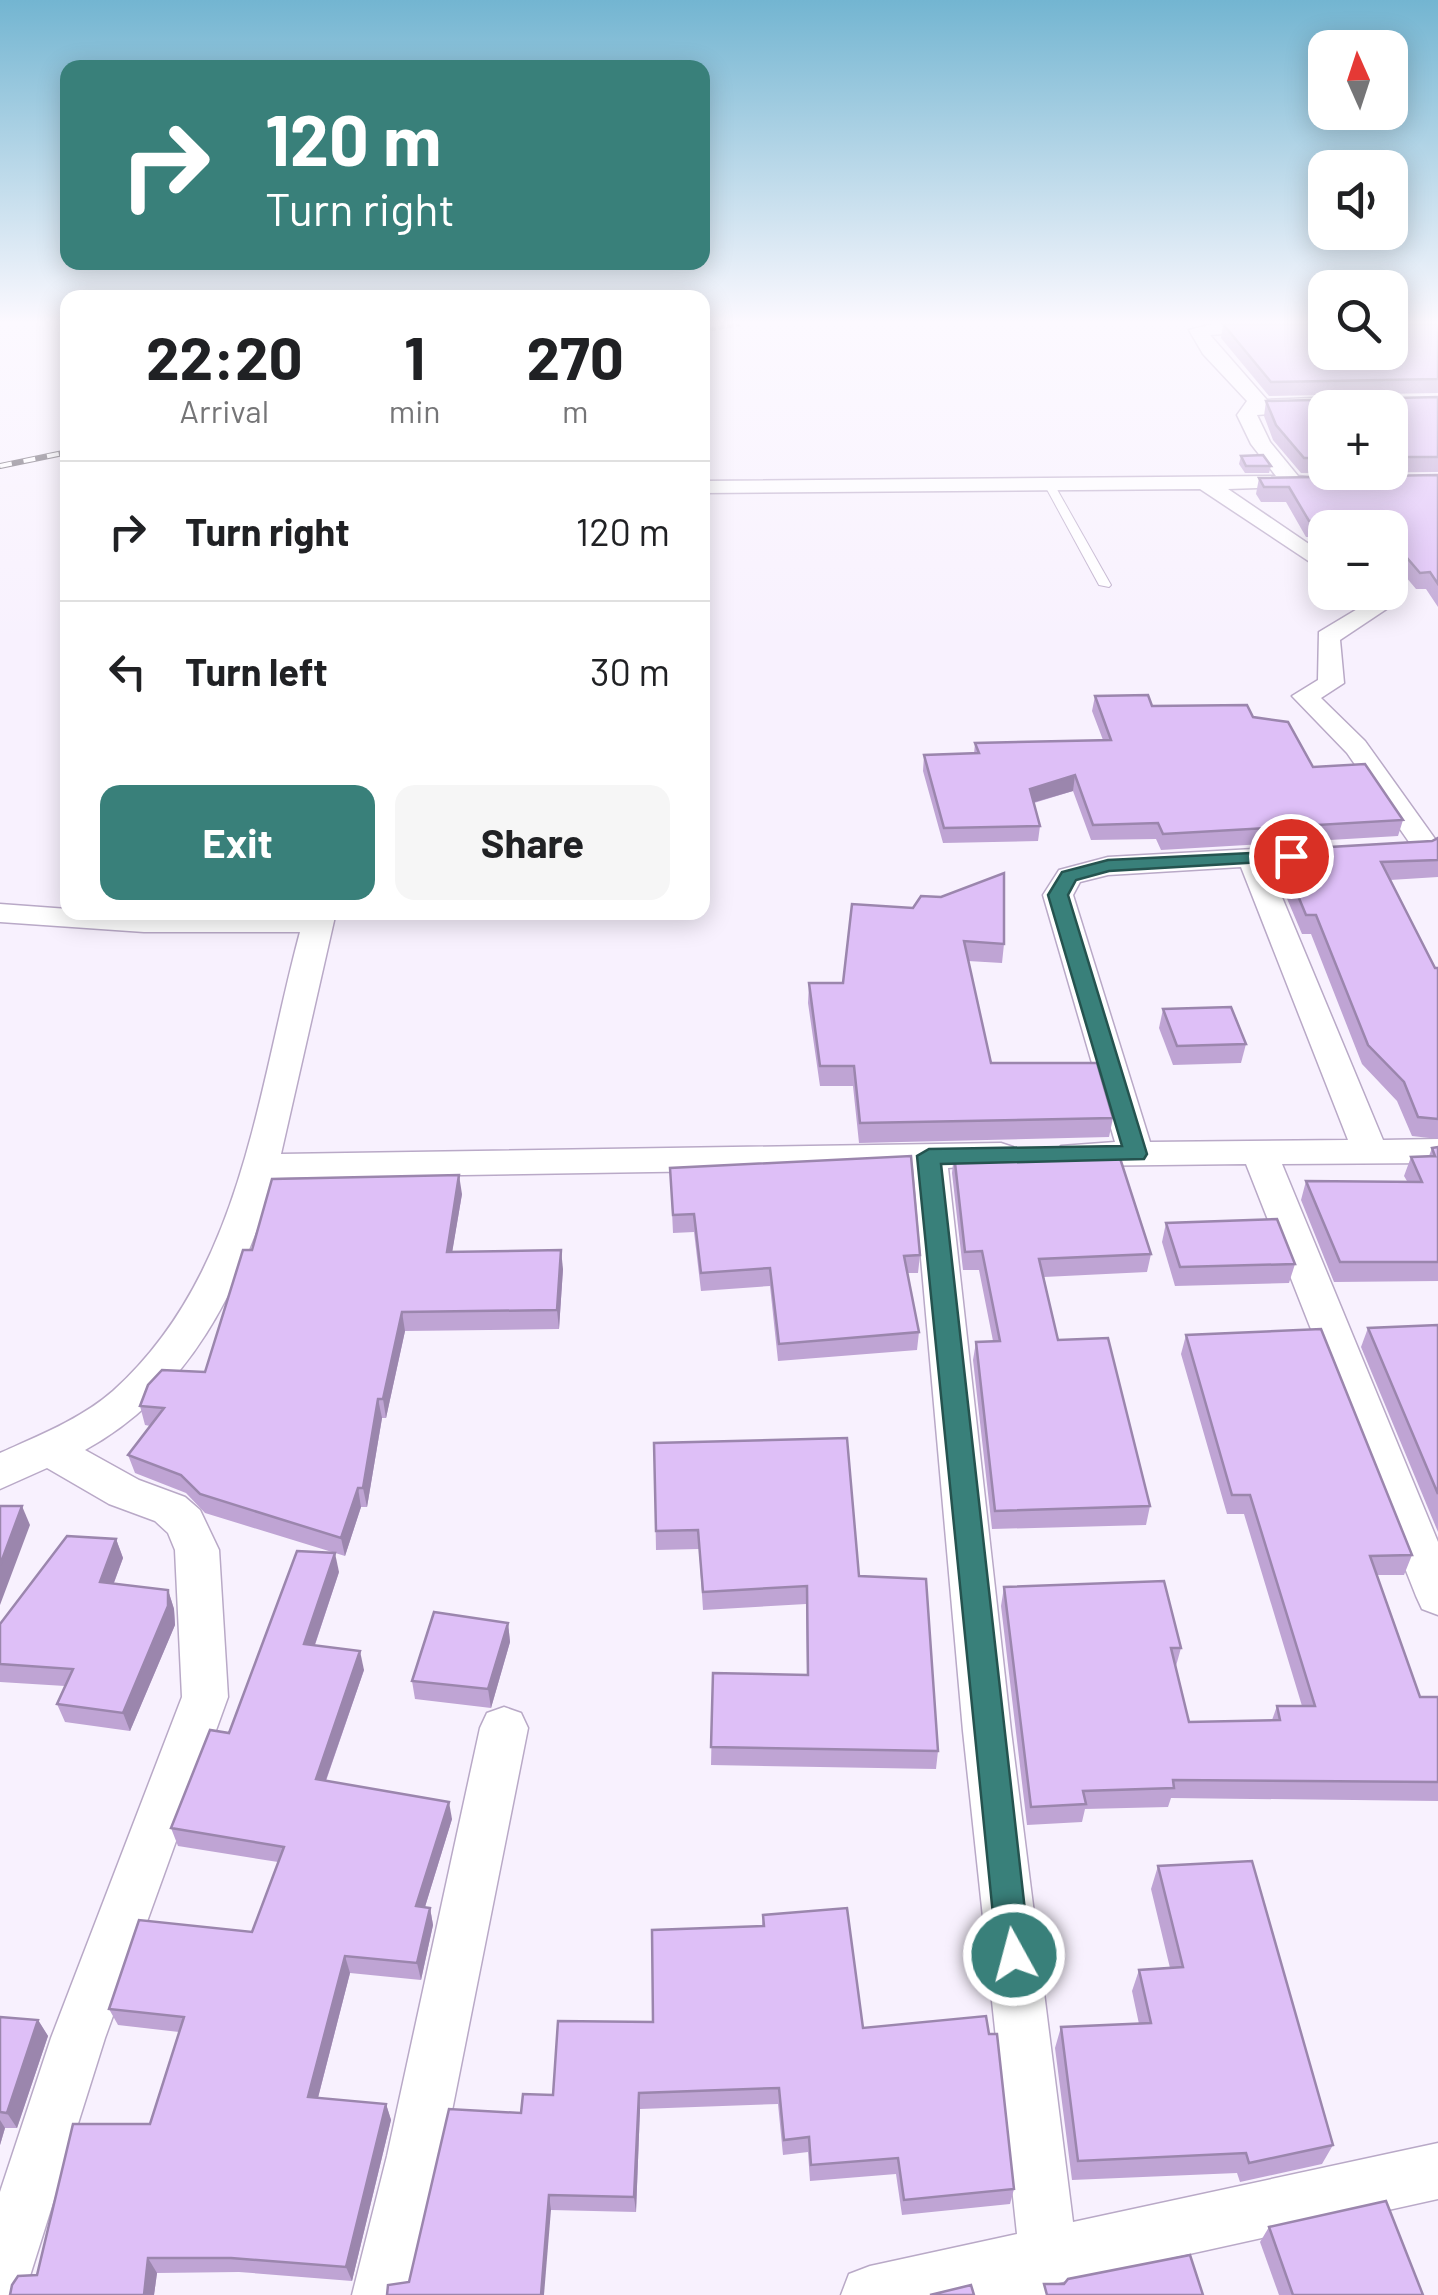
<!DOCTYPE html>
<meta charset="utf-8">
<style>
body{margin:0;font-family:Barlow,sans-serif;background:#f6f6f6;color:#202124;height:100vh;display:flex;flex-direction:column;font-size:38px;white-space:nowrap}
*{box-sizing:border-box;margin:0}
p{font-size:32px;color:#757577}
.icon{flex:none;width:55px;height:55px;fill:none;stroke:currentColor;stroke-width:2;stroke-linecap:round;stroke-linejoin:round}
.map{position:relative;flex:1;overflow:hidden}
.drawer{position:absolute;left:60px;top:290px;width:650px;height:630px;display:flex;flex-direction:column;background:#fff;border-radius:20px;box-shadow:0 5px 25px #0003}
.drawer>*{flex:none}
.banner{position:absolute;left:60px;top:60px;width:650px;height:210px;border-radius:20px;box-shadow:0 5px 25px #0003;background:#39807a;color:#fff;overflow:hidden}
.needle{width:65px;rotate:357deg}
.buttons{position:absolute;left:1308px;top:30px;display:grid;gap:20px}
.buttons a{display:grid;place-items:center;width:100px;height:100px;border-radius:20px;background:#fff;box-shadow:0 5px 25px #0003;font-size:50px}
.pin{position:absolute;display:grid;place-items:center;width:85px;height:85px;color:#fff;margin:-42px;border:5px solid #fff;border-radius:50%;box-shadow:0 2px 10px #0007}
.me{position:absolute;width:110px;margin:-55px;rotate:353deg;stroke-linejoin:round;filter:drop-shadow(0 0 8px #0008)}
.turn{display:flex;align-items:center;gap:35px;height:210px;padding:0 40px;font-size:45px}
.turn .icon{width:130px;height:130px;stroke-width:2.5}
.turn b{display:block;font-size:70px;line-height:85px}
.eta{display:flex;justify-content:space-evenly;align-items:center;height:170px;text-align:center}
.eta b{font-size:60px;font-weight:700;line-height:70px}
.primary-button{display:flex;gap:20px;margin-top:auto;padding:20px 40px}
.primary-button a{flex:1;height:115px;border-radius:20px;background:#39807a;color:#fff;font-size:40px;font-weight:700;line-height:115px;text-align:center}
.primary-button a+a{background:#f6f6f6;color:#202124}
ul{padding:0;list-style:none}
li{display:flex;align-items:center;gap:30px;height:140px;padding:0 40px;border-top:2px solid #e0e0e0}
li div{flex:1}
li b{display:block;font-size:38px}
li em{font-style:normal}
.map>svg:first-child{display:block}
</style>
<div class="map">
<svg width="1438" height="2295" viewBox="0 0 1438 2295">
<rect width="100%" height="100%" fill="#f8f1fe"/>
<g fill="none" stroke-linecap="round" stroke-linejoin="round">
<g stroke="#b9a9c7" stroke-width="2">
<polygon id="service" points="1045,482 1054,484 1111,585 1109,587 1099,585 1044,484"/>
</g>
<g stroke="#b9a9c7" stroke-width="3">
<g id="minor">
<polygon points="1213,324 1297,324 1288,329 1210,335 1267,400 1314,398 1324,404 1314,410 1257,415 1270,442 1298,476 1314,478 1314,486 1228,489 1325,555 1325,572 1200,489 702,493 702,481 1276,476 1251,444 1237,415 1247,401 1203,354 1189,330"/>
<polygon points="1354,592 1379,592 1391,606 1340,640 1344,683 1321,698 1365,741 1438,843 1436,852 1416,852 1347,753 1292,696 1318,680 1319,632 1364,605"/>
<path d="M1325,845L1339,854L1335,860L1269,866L1383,1140L1438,1139V1163L1282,1164L1438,1542V1615L1422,1609L1416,1596L1246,1164L1073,1166L1061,1162L1055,1154L1061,1146L1115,1142L1043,895L1059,870L1108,857ZM1241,867L1348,1140L1150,1142L1073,895L1080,882L1108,875Z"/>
<path d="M0,904L68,909V912H336L281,1154L1001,1143L1013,1147L1019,1155L1013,1163L948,1168L1011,1731L1073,2222L1438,2143V2199L1058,2283L1059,2295H841L849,2274L870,2266L1017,2234L963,1731L913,1168L275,1178C240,1287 190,1393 85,1450L139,1480L185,1497L200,1510L219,1550L228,1697L105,2038L29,2279L23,2295H0V2192L51,2038L182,1697L175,1550L168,1533L155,1521L109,1504L47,1468L0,1489V1453C38,1436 81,1419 113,1391C243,1274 257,1091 300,932H144L0,922Z"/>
<polygon points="504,1707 521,1713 528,1728 443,2156 410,2295 352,2295 387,2156 480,1728 487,1713"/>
</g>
</g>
<polyline stroke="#b8b1be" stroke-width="4" stroke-dasharray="6 2.5" stroke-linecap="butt" points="702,331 740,324"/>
<use href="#service" fill="#fff" fill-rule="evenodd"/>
<use href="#minor" fill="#fff" fill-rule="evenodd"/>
<g stroke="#4a434f" stroke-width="6">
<polyline id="rail" points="0,466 68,452"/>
</g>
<use href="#rail" stroke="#fff" stroke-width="4" stroke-dasharray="12" stroke-linecap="butt"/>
</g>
<g fill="#bfa4d4" fill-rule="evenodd">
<polygon points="1223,324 1438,324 1438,393 1269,396 1221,338"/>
<path d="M1438,397V472L1301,473L1273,440L1264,416L1266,401ZM1325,408H1390V472H1325Z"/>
<polygon points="1241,456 1271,466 1269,473 1245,473 1239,464"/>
<polygon points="1438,475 1438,607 1426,589 1416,589 1390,558 1390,528 1325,528 1325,537 1306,537 1286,502 1261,502 1256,494 1259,478"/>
<polygon points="1095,696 1152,706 1253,717 1313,767 1403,820 1398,836 1161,850 1156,839 1091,840 1073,791 1034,803 1040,826 1038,841 943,843 923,771 924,755 974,754 975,743 1103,740 1092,711"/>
<polygon points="1438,838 1438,877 1390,880 1435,968 1438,968 1438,1139 1412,1136 1397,1101 1362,1064 1311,934 1302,934 1274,868 1279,850 1432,841"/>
<polygon points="852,904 1004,944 1002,963 968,961 991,1063 1113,1118 1109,1137 859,1143 853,1086 820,1086 808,1003 809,983 843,983"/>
<polygon points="1163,1009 1246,1044 1241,1063 1173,1065 1159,1028"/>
<polygon points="1438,1147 1438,1281 1334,1282 1301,1200 1306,1181 1407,1181 1404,1176 1411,1157 1429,1156 1432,1148"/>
<polygon points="954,1154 1151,1254 1147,1272 1044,1277 1058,1340 1150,1506 1146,1525 992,1529 973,1360 976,1342 993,1341 979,1270 963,1270 952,1173"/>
<polygon points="670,1168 920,1255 918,1273 907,1273 919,1332 917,1350 778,1361 770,1286 701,1291 694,1232 673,1233"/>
<polygon points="462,1194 452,1252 563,1269 559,1329 405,1331 386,1418 382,1418 367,1507 361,1507 345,1556 205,1513 186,1493 135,1473 128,1455 150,1426 145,1425 140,1406 205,1372 252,1250"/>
<polygon points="1166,1223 1295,1264 1289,1283 1175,1286 1162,1242"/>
<polygon points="1438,1325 1438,1532 1361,1347 1368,1328"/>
<polygon points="1186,1335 1412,1555 1404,1575 1377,1575 1420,1697 1438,1697 1438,1801 1171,1798 1168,1807 1085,1809 1082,1822 1027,1825 1001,1606 1004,1587 1181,1648 1176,1666 1189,1722 1272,1720 1277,1706 1302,1706 1244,1514 1227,1514 1181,1354"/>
<polygon points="654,1443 859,1576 938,1751 936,1769 711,1765 713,1673 807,1675 806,1604 703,1610 699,1549 656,1550"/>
<polygon points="116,1539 123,1558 114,1583 168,1590 174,1609 175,1625 130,1731 65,1722 57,1704 65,1686 0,1682 0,1624"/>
<polygon points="339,1572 315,1645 364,1670 326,1781 452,1819 425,1907 430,1908 433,1925 421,1980 350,1973 318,2098 386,2104 391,2120 352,2281 239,2272 157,2273 154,2295 10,2295 37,2275 150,2124 179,2032 118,2025 109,2009 252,1932 278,1862 178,1846 171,1828 229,1733"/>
<polygon points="508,1623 510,1642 491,1708 415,1699 412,1681"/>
<polygon points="1158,1866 1333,2145 1322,2164 1240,2182 1237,2173 1072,2180 1055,2048 1061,2027 1139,2024 1132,1991 1139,1970 1170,1968 1151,1889"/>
<polygon points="763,1915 863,2028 1014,2189 1010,2204 902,2215 896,2174 810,2181 808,2152 783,2155 778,2104 640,2109 636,2212 551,2210 409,2282 521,2113 553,2095 653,2022 762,1926"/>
<polygon points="0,2017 38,2020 48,2036 17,2128 5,2128 0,2145"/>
<polygon points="1269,2227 1423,2295 1279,2295 1260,2242"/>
</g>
<g fill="#9b86ad">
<polygon points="1075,775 1073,791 1028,804 1030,789"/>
<polygon points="459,1175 462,1194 449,1271 447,1252"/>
<polygon points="561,1250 563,1269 559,1329 557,1310"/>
<polygon points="402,1312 405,1331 386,1418 383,1399"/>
<polygon points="378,1399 382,1418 367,1507 363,1488"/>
<polygon points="358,1488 361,1507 345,1556 341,1538"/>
<polygon points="22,1506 30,1525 0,1605 0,1565"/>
<polygon points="116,1539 123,1558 107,1601 100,1582"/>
<polygon points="335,1553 339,1572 309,1662 304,1644"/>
<polygon points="168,1590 174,1609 175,1625 130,1731 123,1713"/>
<polygon points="508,1623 510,1642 491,1708 488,1689"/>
<polygon points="360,1651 364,1670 320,1797 316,1779"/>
<polygon points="449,1802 452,1819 420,1923 416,1906"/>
<polygon points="430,1908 433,1925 421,1980 417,1963"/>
<polygon points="345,1956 350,1973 314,2113 308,2097"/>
<polygon points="38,2020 48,2036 17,2128 7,2113"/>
<polygon points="639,2093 640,2109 636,2212 634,2197"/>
<polygon points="386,2104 391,2120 352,2281 346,2267"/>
<polygon points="0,2120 5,2128 0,2145"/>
<polygon points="549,2195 551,2210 544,2295 541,2295"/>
<polygon points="148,2258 157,2273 154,2295 144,2295"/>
</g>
<g fill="#debff7" stroke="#9b86ad" stroke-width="2.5">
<polygon points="1223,324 1325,324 1325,352 1390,352 1390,324 1438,324 1438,379 1271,382"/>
<polygon points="1438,397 1438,457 1390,457 1390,408 1325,408 1325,458 1304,458 1276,425 1266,401"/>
<polygon points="1263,455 1271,466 1246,466 1241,456"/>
<polygon points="1438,475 1438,584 1430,572 1420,573 1390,538 1390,528 1381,528 1376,521 1309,521 1289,487 1264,487 1259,478"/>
<polygon points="1148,695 1152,706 1247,705 1253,717 1288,722 1313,767 1365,764 1403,820 1163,834 1158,823 1093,825 1075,775 1030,789 1040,826 944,828 924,755 979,753 975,743 1111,740 1095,696"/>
<polygon points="1438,838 1438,860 1381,862 1435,968 1438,968 1438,1119 1418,1117 1404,1082 1368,1045 1316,915 1306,915 1279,850 1432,841"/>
<polygon points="1004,873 1004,944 964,941 991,1063 1097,1063 1113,1118 860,1123 854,1066 820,1066 809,983 843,983 852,904 913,908 921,896 941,897"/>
<polygon points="1231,1007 1246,1044 1177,1046 1163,1009"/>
<polygon points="1438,1147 1438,1262 1340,1262 1306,1181 1422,1182 1411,1157 1435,1156 1432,1148"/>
<polygon points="1118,1152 1151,1254 1039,1259 1058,1340 1108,1338 1150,1506 995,1511 976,1342 1000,1341 982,1251 965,1252 954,1154"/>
<polygon points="911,1156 920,1255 904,1256 919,1332 779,1344 770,1268 701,1273 694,1214 673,1215 670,1168"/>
<polygon points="459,1175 447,1252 561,1250 557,1310 402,1312 383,1399 378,1399 363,1488 358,1488 341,1538 200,1494 181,1475 128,1455 164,1408 140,1406 148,1385 162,1370 205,1372 243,1250 252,1250 272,1179"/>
<polygon points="1277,1219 1295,1264 1180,1267 1166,1223"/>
<polygon points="1438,1325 1438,1494 1368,1328"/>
<polygon points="1321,1329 1412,1555 1370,1556 1420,1697 1438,1697 1438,1782 1173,1780 1174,1788 1083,1791 1086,1804 1031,1807 1004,1587 1164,1581 1181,1648 1171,1648 1189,1722 1280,1720 1277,1706 1315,1706 1250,1495 1232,1495 1186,1335"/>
<polygon points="847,1438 859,1576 926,1579 938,1751 711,1747 713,1673 808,1675 807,1586 703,1592 698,1530 656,1531 654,1443"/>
<polygon points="0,1506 22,1506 0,1565"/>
<polygon points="67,1536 116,1539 100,1582 168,1590 168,1606 123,1713 57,1704 73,1669 0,1664 0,1624"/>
<polygon points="297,1551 335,1553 304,1644 360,1651 316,1779 449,1802 416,1906 430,1908 417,1963 345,1956 308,2097 386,2104 346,2267 231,2258 148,2258 144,2295 10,2295 12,2285 18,2276 37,2275 73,2124 150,2124 184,2017 109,2009 139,1920 252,1932 284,1847 171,1828 210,1730 229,1733"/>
<polygon points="434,1612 508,1623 488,1689 412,1681"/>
<polygon points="1252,1861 1333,2145 1249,2163 1246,2153 1078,2161 1061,2027 1151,2023 1139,1970 1183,1967 1158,1866"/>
<polygon points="847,1908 863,2028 986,2016 989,2034 997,2034 1014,2189 904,2200 898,2158 811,2165 809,2137 784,2140 779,2088 639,2093 634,2197 549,2195 541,2295 387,2295 388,2285 409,2282 449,2109 521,2113 523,2094 553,2095 558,2021 653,2022 652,1930 764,1926 763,1915"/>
<polygon points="0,2017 38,2020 7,2113 0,2112"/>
<polygon points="1386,2201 1423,2295 1293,2295 1269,2227"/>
<polygon points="1190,2255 1203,2295 1047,2295 1044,2284 1064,2284 1068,2279"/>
<polygon points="971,2285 974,2295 930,2295"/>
</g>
<linearGradient id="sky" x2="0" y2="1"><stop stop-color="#73b5d1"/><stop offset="0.5" stop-color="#fcf9ff"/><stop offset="1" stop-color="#fcf9ff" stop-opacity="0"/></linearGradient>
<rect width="1438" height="645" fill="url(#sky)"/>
<polygon fill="#39807a" stroke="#25534f" stroke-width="2.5" points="1291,851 1300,856 1298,860 1109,871 1076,880 1068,895 1147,1154 1144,1159 941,1164 1030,1955 1025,1967 1014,1972 1002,1967 997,1955 917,1156 929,1149 1122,1146 1048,895 1062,872 1108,860"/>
</svg>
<div class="buttons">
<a><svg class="needle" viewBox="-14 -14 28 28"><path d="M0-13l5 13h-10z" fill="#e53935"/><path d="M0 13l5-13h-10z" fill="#757577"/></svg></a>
<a><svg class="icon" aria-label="sound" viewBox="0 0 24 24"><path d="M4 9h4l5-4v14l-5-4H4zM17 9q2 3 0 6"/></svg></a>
<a><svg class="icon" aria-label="search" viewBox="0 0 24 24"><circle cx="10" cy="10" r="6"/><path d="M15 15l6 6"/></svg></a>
<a>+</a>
<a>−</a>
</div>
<div class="pin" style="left:1291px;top:856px;background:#d93025"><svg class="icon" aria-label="arrive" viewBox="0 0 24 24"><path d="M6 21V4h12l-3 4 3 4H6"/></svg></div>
<svg class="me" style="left:1014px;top:1955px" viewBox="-20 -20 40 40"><circle r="17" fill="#39807a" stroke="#fff" stroke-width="3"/><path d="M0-11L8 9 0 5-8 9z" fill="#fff"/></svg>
<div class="banner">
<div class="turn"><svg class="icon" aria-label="right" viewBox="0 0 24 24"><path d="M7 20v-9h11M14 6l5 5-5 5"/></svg><div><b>120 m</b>Turn right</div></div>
</div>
<section class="drawer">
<div class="eta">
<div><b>22:20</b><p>Arrival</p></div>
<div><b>1</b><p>min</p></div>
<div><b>270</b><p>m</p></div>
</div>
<ul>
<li><svg class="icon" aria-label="right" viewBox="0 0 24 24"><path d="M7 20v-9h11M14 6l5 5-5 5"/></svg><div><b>Turn right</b></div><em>120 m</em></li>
<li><svg class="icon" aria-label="left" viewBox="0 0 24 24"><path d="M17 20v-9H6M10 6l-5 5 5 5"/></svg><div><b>Turn left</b></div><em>30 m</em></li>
</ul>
<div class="primary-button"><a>Exit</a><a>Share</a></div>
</section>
</div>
